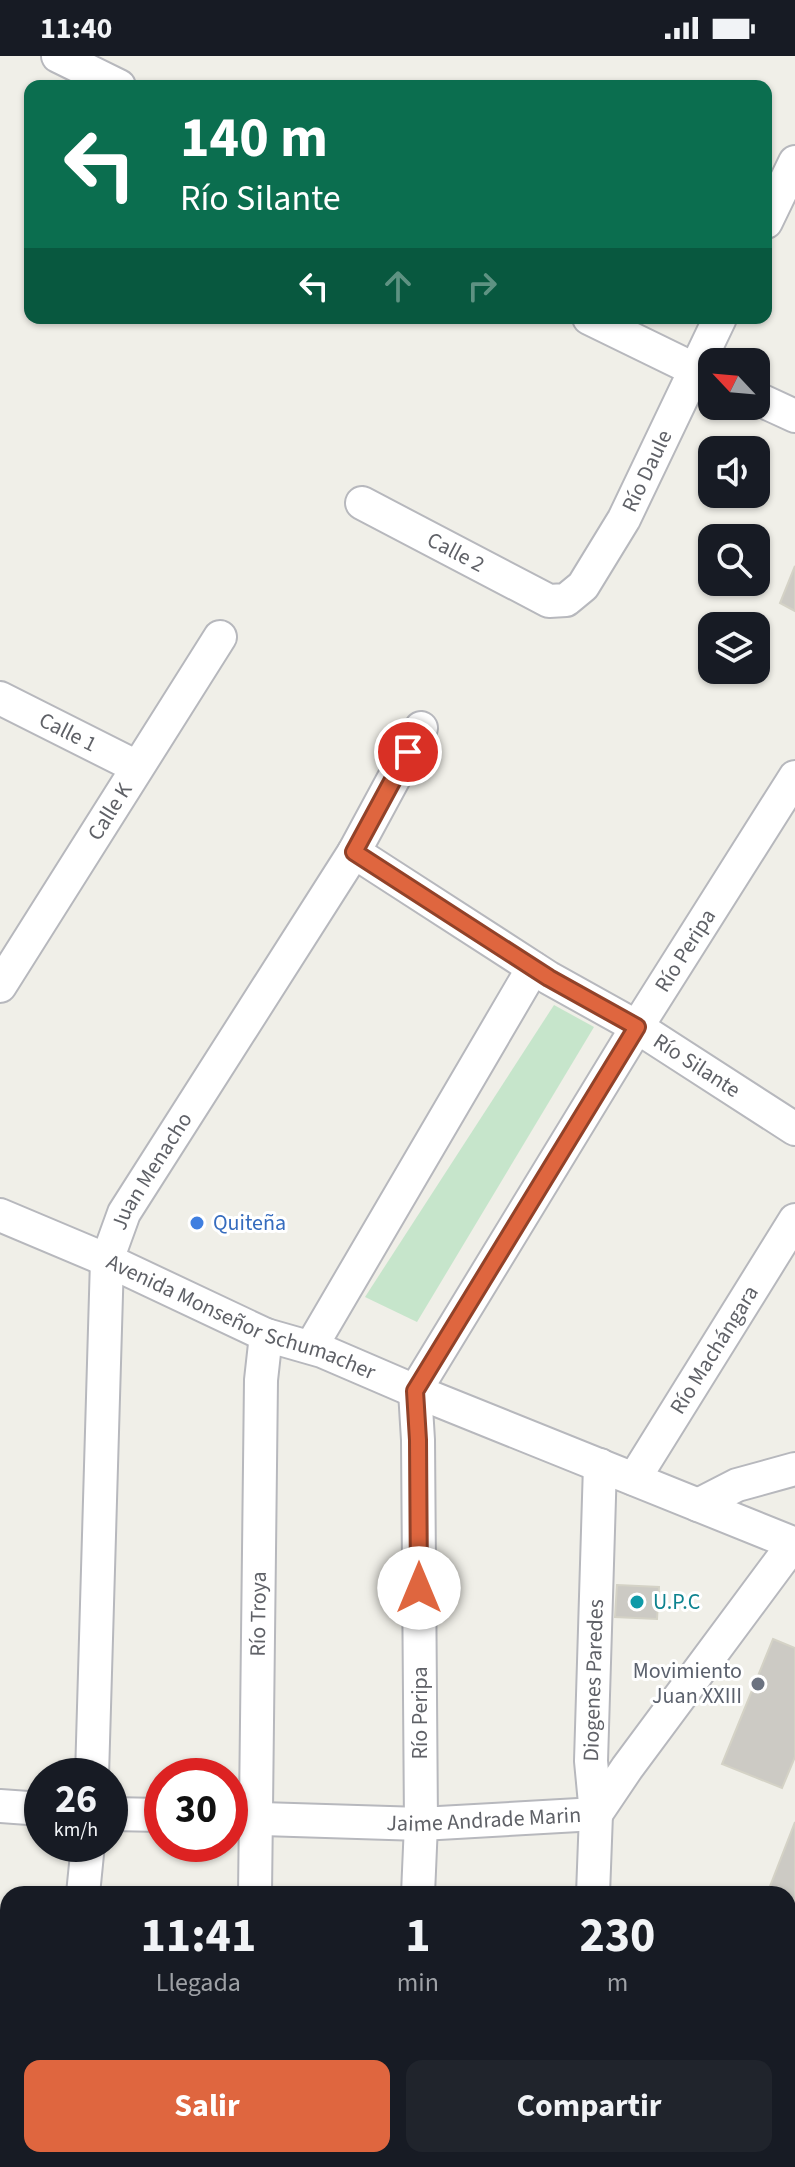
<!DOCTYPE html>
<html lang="es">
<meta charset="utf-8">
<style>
body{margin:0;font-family:"Source Sans 3",sans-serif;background:#20242c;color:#f1f3f6;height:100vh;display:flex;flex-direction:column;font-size:30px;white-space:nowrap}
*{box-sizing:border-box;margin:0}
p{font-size:26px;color:#9ea1a6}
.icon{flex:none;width:44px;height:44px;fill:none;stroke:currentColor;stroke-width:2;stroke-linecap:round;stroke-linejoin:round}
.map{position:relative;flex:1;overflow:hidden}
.details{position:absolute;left:0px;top:1830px;width:796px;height:282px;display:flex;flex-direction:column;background:#171b24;border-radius:24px 24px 0 0;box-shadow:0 2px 6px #0004}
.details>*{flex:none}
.top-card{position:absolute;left:24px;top:24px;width:748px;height:244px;border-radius:16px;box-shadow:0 2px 6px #0004;background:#0b6e4f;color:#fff;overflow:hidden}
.needle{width:52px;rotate:296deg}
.fabs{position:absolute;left:698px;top:292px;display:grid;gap:16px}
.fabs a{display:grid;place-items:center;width:72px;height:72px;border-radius:16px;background:#171b24;box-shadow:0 2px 6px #0004;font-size:40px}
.speed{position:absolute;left:24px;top:1702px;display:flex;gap:16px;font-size:40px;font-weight:700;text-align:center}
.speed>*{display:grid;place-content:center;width:104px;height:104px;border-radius:50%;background:#171b24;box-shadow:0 2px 6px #0004;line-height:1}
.speed small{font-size:20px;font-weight:400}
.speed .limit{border:12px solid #d22;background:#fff;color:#111}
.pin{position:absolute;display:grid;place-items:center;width:68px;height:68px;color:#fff;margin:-34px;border:4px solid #fff;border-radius:50%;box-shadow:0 2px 8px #0007}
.me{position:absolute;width:88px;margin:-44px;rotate:0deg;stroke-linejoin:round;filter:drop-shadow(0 0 6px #0008)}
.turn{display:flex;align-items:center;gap:28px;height:168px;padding:0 24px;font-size:36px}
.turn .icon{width:104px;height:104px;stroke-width:2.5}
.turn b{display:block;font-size:56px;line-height:68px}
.lanes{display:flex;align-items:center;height:76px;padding:0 24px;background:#0003;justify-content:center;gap:40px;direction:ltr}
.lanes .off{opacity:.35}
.eta{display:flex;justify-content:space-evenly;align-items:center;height:136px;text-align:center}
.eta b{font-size:48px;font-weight:700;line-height:56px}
.cta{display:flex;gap:16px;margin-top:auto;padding:16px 24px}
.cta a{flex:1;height:92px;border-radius:16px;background:#df663f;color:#fff;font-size:32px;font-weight:700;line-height:92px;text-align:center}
.cta a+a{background:#20242c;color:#f1f3f6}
.status{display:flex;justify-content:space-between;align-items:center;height:56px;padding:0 40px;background:#171b24;direction:ltr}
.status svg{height:22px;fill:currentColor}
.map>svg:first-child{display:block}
</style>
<div class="status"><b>11:40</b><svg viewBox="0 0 49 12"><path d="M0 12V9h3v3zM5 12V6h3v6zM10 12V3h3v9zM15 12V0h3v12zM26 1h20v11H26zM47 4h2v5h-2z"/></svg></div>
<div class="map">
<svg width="795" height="2111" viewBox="0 0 795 2111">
<rect width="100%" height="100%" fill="#f0efe8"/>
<polygon fill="#c6e5cb" points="554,949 594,971 417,1266 365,1241"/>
<g fill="#cccac4" stroke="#d4d2c6" stroke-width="2">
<polygon points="795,510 795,555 780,547"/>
<polygon points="617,1529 659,1531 657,1563 615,1561"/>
<polygon points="773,1583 795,1592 795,1701 782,1732 722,1708"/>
<polygon points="795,1766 795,1868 788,1866 788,1838 767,1838"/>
</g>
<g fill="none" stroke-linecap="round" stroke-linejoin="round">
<g stroke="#b7b8bd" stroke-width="36">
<g id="minor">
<polyline points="58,0 119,30"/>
<polyline points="766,166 795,106"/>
<polyline points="589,262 712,322"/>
<polyline points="756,342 795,360"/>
<path id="s1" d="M362,447L549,545L566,544L583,530L624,463L720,262"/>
<path id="s2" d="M0,642L137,711"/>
<path id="s3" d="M354,796L549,922L637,971L795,1073"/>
<path id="s4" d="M0,930L220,581"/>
<path id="s5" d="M0,1159L107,1204L266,1279L322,1295L415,1335L795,1488"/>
<polyline points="311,1291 533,912"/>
<path id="s6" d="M634,1423L795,1164"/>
<polyline points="698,1449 737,1429 795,1413"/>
<path id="s7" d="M92,1720L107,1204L124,1157L354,796L421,672"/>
<polyline points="0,1750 42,1753"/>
<polyline points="110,1758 162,1759"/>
<path id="s8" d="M230,1762L421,1768L596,1758L627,1712L794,1487"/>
<polyline points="83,1838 88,1788"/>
<path id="s9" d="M255,1838L261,1324L266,1279"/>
<path id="s10" d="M418,1838L421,1768L418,1384L415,1335L637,971L795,721"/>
<path id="s11" d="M593,1838L596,1758L591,1705L600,1409"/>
<polyline points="0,1981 8,1981"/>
<polyline points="788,1991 795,1994"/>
<polyline points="587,2104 587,2111"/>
<polyline points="61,2111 61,2104"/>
<polyline points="408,2111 409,2104"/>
<polyline points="766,2111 766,2104"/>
</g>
</g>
<use href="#minor" stroke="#fff" stroke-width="32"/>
</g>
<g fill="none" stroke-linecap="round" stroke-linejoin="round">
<g stroke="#914229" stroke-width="20">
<polyline id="route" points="408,696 354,796 549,922 637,971 415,1335 418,1384 419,1532"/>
</g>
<use href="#route" stroke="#df663f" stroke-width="14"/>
</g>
<circle fill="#3f7fe0" stroke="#fff" stroke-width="3" cx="197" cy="1167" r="8"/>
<circle fill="#0f9aa8" stroke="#fff" stroke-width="3" cx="637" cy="1546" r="8"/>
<circle fill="#6b7280" stroke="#fff" stroke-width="3" cx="758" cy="1628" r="8"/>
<g text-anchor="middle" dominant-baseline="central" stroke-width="6" stroke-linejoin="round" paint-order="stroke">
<g font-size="22" fill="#5f6167" stroke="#fff">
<text stroke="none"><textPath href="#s1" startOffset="382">Río Daule</textPath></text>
<text stroke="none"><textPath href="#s1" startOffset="106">Calle 2</textPath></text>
<text stroke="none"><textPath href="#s2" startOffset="76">Calle 1</textPath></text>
<text stroke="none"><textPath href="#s4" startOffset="206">Calle K</textPath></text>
<text stroke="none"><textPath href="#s10" startOffset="1020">Río Peripa</textPath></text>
<text stroke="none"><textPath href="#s3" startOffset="404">Río Silante</textPath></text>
<text stroke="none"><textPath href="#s7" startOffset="616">Juan Menacho</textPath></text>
<text stroke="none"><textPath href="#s5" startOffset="262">Avenida Monseñor Schumacher</textPath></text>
<text stroke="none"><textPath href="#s6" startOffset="152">Río Machángara</textPath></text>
<text stroke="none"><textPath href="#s9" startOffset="280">Río Troya</textPath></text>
<text stroke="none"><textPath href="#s11" startOffset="214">Diogenes Paredes</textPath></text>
<text transform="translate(420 1657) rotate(-90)">Río Peripa</text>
<text stroke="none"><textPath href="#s8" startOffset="254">Jaime Andrade Marin</textPath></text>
</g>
<g font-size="22" fill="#366cbe" stroke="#fff" text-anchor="start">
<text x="213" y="1167">Quiteña</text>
</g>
<g font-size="22" fill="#0d838f" stroke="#fff" text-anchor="start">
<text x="653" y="1546">U.P.C</text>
</g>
<g font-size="22" fill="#5b616d" stroke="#fff" text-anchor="end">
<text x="742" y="1615">Movimiento<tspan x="742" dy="25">Juan XXIII</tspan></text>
</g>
</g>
</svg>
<div class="fabs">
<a><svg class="needle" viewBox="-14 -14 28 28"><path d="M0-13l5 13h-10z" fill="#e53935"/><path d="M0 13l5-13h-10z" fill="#9ea1a6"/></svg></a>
<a><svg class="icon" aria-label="sound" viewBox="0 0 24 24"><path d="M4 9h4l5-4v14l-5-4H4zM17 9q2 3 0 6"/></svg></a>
<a><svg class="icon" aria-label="search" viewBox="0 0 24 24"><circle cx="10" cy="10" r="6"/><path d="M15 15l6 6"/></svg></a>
<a><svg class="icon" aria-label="layers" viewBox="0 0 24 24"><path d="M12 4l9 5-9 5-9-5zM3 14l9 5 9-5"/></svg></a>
</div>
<div class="speed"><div>26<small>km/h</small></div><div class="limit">30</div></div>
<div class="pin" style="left:408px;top:696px;background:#d93025"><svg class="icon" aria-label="arrive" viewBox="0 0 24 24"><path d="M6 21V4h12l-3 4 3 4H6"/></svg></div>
<svg class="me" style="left:419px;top:1532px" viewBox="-20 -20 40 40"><circle r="19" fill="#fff"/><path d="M0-13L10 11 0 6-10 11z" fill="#df663f"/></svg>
<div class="top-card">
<div class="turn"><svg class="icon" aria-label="left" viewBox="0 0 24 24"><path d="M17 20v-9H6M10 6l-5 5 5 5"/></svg><div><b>140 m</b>Río Silante</div></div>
<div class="lanes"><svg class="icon" aria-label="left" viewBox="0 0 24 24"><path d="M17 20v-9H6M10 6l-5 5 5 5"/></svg><svg class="icon off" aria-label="ahead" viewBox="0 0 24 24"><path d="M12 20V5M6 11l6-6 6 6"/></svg><svg class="icon off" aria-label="right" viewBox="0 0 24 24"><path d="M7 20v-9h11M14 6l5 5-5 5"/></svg></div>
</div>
<section class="details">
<div class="eta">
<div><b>11:41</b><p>Llegada</p></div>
<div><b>1</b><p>min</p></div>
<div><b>230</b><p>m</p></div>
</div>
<div class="cta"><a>Salir</a><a>Compartir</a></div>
</section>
</div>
